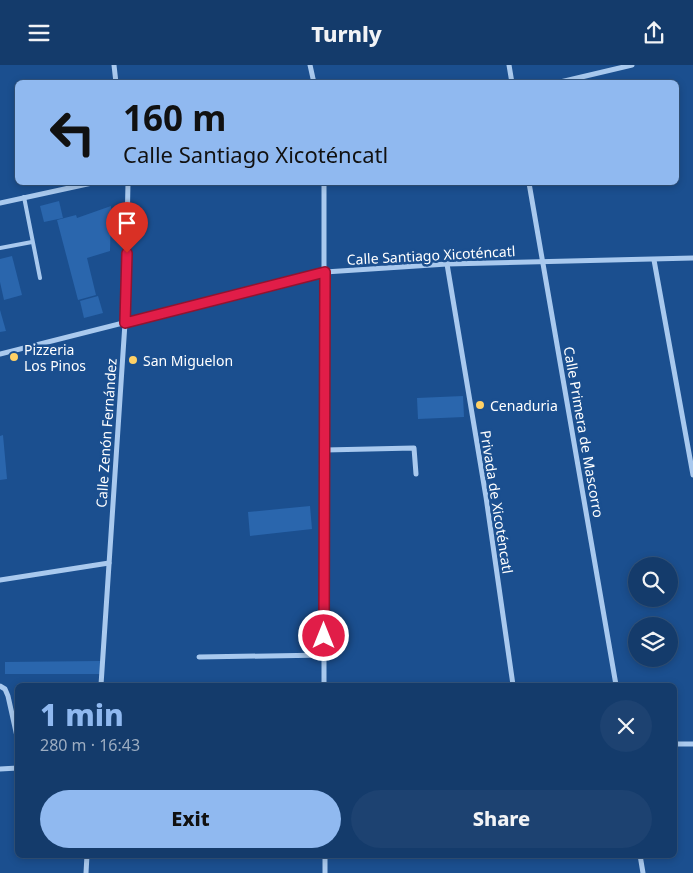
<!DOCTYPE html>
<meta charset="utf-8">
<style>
body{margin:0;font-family:"Noto Sans",sans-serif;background:#1d4271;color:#f1f3f6;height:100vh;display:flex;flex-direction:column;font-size:19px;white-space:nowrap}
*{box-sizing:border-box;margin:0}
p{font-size:16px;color:#9dadc1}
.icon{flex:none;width:28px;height:28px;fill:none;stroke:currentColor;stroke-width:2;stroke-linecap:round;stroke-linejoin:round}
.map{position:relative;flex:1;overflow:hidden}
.sheet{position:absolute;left:15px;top:618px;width:662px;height:175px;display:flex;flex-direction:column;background:#143b6b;border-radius:8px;box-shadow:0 2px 8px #0003,0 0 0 1px #33557e}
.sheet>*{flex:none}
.hud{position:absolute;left:15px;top:15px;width:664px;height:105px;border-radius:8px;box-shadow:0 2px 8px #0003,0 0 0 1px #33557e;background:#90b9f0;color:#111;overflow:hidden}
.controls{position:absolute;left:628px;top:492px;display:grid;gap:10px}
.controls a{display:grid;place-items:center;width:50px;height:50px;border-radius:50%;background:#143b6b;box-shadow:0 2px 8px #0003,0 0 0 1px #33557e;font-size:25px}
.pin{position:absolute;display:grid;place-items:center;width:42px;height:42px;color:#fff;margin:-51px -21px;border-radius:50% 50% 50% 0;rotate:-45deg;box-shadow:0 0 5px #0007}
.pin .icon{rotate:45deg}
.me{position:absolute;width:55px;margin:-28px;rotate:0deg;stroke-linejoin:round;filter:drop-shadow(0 0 4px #0008)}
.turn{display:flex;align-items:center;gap:18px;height:105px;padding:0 25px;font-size:22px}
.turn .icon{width:65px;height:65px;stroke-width:2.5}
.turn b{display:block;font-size:35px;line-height:42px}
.round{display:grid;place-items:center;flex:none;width:52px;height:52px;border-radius:26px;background:#1d4271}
.head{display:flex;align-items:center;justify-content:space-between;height:85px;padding:0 25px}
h1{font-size:30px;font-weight:800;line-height:38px;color:#90b9f0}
.button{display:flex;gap:10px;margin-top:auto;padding:10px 25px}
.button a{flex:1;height:58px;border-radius:30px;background:#90b9f0;color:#111;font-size:20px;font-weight:800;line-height:58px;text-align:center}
.button a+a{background:#1d4271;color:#f1f3f6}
header{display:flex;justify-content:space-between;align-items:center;height:65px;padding:0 25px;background:#143b6b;font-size:22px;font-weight:800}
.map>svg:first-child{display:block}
</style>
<header><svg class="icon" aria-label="menu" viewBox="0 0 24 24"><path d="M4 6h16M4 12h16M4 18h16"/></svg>Turnly<svg class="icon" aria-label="share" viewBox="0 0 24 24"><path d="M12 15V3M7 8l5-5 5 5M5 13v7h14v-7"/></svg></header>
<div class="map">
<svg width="693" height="808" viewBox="0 0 693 808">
<rect width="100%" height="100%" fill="#1b4f8f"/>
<g fill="#2a66ad">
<polygon points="59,136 63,153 44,157 40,141"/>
<polygon points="111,141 110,186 87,193 96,230 78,235 57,155 76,150 77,153"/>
<polygon points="12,191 22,230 4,235 0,217 0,194"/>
<polygon points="98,231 103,248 84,253 80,236"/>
<polygon points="0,245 6,266 0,267"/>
<polygon points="463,331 464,352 418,354 417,333"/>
<polygon points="3,370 7,414 0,415 0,371"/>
<polygon points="310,441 312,464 250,471 248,447"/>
<polygon points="100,596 100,609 5,609 5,597"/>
</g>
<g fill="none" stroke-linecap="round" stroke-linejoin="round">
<g stroke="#a9c9ee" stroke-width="4">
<polyline points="24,132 40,213"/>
<polyline points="0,183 32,177"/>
</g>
<g stroke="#a9c9ee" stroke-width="5">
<polyline points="114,0 116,18"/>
<polyline points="310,0 314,18"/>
<polyline points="509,0 512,18"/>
<polyline points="556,18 632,0"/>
<polyline points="324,118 324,620"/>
<polyline points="529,118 616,620"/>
<polyline points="0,138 92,118"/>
<polyline points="654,195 693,410"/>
<polyline points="447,199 486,432 513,620"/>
<polyline points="0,289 325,207 447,199 693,193"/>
<polyline points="325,385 414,383 416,409"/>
<polyline points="0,515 109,498"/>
<polyline points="199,592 325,590"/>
<polyline points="101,620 125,258 128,118"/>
<polyline points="0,621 5,624 8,631 18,676"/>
<polyline points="675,679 693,679"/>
<polyline points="0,704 18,703"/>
<polyline points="325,790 325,808"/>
<polyline points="640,790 643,808"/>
<polyline points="86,808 87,790"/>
</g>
</g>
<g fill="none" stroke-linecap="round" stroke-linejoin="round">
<g stroke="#92132f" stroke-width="12">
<polyline id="route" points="127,188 125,258 325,207 324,571"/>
</g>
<use href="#route" stroke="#e11d48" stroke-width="9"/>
</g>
<g fill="#ffd166" stroke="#1b4f8f" stroke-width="2">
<circle cx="14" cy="292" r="5"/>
<circle cx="133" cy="295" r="5"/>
<circle cx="480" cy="340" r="5"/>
</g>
<g text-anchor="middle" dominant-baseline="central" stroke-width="5" stroke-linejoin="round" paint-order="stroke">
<g font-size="14" fill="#fff" stroke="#1b4f8f">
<text transform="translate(431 190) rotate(-3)">Calle Santiago Xicoténcatl</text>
<text transform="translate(584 367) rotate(80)">Calle Primera de Mascorro</text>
<text transform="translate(106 368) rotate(-86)">Calle Zenón Fernández</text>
<text transform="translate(497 437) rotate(81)">Privada de Xicoténcatl</text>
</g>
<g font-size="14" fill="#fff" stroke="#1b4f8f" text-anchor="start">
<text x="24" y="284">Pizzeria<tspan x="24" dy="16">Los Pinos</tspan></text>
<text x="143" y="295">San Miguelon</text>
<text x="490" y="340">Cenaduria</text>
</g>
</g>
</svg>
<div class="controls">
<a><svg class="icon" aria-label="search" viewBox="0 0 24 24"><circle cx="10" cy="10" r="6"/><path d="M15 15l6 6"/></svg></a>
<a><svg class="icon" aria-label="layers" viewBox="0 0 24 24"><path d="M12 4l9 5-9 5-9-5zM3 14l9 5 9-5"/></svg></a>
</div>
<div class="pin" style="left:127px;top:188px;background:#d93025"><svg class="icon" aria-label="arrive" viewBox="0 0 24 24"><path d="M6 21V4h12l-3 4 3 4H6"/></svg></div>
<svg class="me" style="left:324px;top:571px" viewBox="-20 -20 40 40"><circle r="17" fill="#e11d48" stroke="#fff" stroke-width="3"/><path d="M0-11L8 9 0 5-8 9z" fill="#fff"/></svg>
<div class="hud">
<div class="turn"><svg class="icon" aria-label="left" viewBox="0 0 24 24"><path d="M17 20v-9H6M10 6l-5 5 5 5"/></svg><div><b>160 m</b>Calle Santiago Xicoténcatl</div></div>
</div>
<section class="sheet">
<div class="head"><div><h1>1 min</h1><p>280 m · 16:43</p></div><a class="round"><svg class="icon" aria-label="close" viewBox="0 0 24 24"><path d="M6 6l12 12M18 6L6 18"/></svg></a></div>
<div class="button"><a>Exit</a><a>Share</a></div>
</section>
</div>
